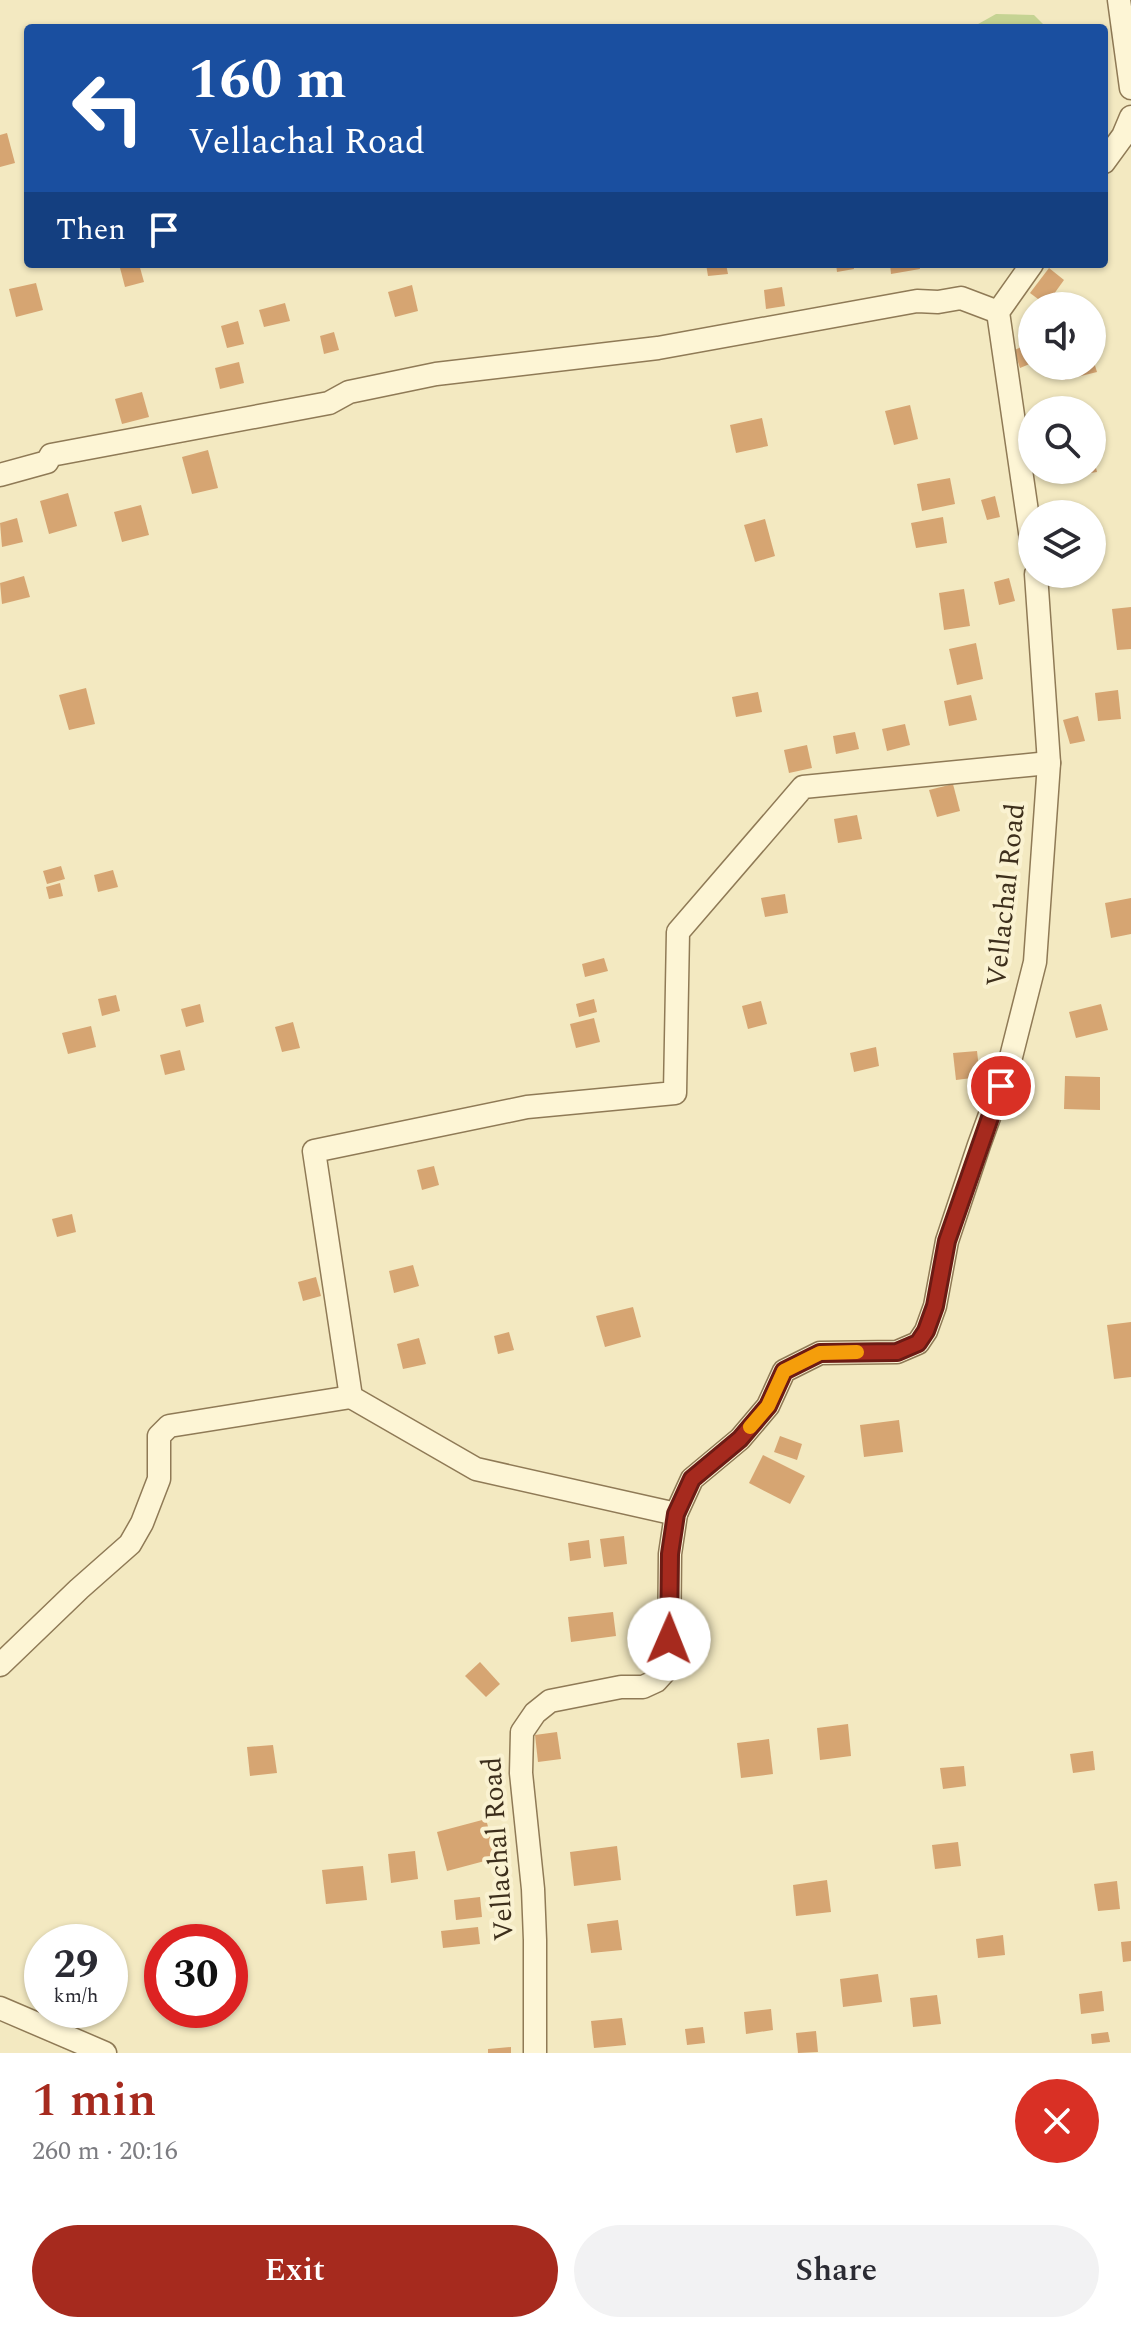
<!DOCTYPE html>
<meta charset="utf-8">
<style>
body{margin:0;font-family:Spectral,serif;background:#f2f2f3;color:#2b2b33;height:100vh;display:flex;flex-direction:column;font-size:30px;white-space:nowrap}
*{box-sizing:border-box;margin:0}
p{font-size:26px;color:#7c7c81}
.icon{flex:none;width:44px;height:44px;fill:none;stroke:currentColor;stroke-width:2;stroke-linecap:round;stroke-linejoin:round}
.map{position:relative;height:2053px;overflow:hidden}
.details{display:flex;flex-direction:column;background:#fff;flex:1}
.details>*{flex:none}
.top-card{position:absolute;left:24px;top:24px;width:1084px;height:244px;border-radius:8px;box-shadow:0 2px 6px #0004;background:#1a4fa0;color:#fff;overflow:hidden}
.fabs{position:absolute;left:1018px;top:292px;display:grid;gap:16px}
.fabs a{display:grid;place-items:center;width:88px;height:88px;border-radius:50%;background:#fff;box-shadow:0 2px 6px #0004;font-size:40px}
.speed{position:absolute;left:24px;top:1924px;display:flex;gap:16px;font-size:40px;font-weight:700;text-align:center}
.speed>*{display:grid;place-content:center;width:104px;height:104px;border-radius:50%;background:#fff;box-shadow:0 2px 6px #0004;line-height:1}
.speed small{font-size:20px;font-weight:400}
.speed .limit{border:12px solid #d22;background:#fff;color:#111}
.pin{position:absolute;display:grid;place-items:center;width:68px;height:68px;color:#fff;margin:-34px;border:4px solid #fff;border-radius:50%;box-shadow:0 2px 8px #0007}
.me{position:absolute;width:88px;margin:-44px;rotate:1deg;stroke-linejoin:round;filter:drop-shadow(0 0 6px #0008)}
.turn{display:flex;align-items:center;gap:28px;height:168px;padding:0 32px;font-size:36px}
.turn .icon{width:104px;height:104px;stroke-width:2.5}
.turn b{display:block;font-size:56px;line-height:68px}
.then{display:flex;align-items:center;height:76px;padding:0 32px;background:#0003;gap:16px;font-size:30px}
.round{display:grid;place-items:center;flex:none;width:84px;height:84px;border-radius:42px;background:#f2f2f3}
.overview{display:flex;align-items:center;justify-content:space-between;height:136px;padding:0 32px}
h1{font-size:48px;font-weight:600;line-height:60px;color:#a62a1e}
.cta{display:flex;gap:16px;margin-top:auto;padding:16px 32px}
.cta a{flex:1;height:92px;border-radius:48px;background:#a62a1e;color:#fff;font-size:32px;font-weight:600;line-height:92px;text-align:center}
.cta a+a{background:#f2f2f3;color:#2b2b33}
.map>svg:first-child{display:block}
</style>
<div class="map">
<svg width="1131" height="2053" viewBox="0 0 1131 2053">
<rect width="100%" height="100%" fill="#f3e9c1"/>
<polygon fill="#c5d393" points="996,14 1034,15 1047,28 971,28"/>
<g fill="#d6a572">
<polygon points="7,133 15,163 0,167 0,135"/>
<polygon points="119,264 139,264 144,282 125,287"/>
<polygon points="706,264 726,264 728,274 708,276"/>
<polygon points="836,264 853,264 854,269 837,272"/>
<polygon points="890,264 919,264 920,269 891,274"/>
<polygon points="1049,268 1064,280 1046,305 1030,293"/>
<polygon points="36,283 43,310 16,317 9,289"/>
<polygon points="412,285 418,311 395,317 388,292"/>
<polygon points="782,287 785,306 766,309 764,290"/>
<polygon points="285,303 290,321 264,327 259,310"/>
<polygon points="238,321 244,344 227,348 221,326"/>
<polygon points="334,332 339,350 324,354 320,336"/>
<polygon points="1032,343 1032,363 1020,368 1014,350"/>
<polygon points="1092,356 1097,372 1065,380 1062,366 1092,366"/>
<polygon points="239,362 244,383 220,389 215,368"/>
<polygon points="142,392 149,417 122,424 115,399"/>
<polygon points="910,405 918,439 894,445 885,411"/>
<polygon points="762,418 768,446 736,453 730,425"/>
<polygon points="208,450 218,488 192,494 182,457"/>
<polygon points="1092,451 1097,472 1078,475 1077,470 1092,470"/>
<polygon points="950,478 955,504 922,511 917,484"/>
<polygon points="68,493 77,526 49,534 40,501"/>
<polygon points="995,496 1000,517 987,520 981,500"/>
<polygon points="141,505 149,535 122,542 114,512"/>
<polygon points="943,517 947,543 916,548 911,523"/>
<polygon points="17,518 23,542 2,547 0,523"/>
<polygon points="765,519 775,556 755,562 744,525"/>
<polygon points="24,576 30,597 2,604 0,583"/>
<polygon points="1009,578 1015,601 999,605 994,582"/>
<polygon points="964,589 970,626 944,630 939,593"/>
<polygon points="1131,607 1131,649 1117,650 1112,609"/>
<polygon points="976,643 983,679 957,685 949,649"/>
<polygon points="86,688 95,724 69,730 59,695"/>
<polygon points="1118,690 1121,719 1098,721 1095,693"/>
<polygon points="758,692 762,712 736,717 732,697"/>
<polygon points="971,695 977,720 949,726 944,701"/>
<polygon points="1078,716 1085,741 1070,744 1063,720"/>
<polygon points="905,724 910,745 887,751 882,729"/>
<polygon points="855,732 859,749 836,754 833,736"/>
<polygon points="807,745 812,768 789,773 784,750"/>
<polygon points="953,784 960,811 937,817 929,790"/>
<polygon points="857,815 862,839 838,843 834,819"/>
<polygon points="61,866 65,879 47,884 43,871"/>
<polygon points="113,870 118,887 98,892 94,875"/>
<polygon points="60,883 63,896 49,899 46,887"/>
<polygon points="785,894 788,913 765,917 761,898"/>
<polygon points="1131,898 1131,934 1111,938 1105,903"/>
<polygon points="604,958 608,971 585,977 582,964"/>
<polygon points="116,995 120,1011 102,1016 98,999"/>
<polygon points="594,999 597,1012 579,1017 576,1004"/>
<polygon points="761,1001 767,1024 748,1029 742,1006"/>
<polygon points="200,1004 204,1022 186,1027 181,1009"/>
<polygon points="1101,1004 1108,1030 1076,1038 1069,1012"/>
<polygon points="594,1018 600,1042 576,1048 570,1024"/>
<polygon points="293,1022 300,1048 282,1052 275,1027"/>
<polygon points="91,1026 96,1047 68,1054 62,1033"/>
<polygon points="876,1047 879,1066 854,1072 850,1053"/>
<polygon points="180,1050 185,1070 165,1075 160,1055"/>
<polygon points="977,1051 980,1077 956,1080 953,1053"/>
<polygon points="1065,1076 1100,1077 1100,1110 1064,1109"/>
<polygon points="434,1166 439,1185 422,1190 417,1170"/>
<polygon points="72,1214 76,1232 57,1237 52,1219"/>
<polygon points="413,1265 419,1286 394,1293 389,1271"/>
<polygon points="316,1277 321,1296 303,1301 298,1282"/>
<polygon points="633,1307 641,1337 605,1347 596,1316"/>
<polygon points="1131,1322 1131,1377 1114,1379 1107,1325"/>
<polygon points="509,1332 514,1350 498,1354 494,1336"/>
<polygon points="419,1338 426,1364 403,1369 397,1344"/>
<polygon points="899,1420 903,1452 864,1457 860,1425"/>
<polygon points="780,1436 802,1444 797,1460 774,1452"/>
<polygon points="763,1455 805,1476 790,1504 749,1483"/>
<polygon points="624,1536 627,1564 604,1567 600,1539"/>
<polygon points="589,1540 591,1558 570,1561 568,1543"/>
<polygon points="613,1612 616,1636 571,1642 568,1617"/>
<polygon points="480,1662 500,1684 486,1697 465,1676"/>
<polygon points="848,1724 851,1756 820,1760 817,1728"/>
<polygon points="557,1732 561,1759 538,1762 535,1735"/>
<polygon points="769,1739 773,1774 741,1778 737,1743"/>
<polygon points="273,1745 277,1773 250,1776 247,1747"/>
<polygon points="1093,1751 1095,1770 1073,1773 1070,1754"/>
<polygon points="964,1766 966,1786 943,1789 940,1768"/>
<polygon points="486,1819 496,1858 447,1871 437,1832"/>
<polygon points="958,1842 961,1866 935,1869 932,1845"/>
<polygon points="617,1846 621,1880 574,1886 570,1852"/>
<polygon points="415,1851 418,1879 391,1883 388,1854"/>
<polygon points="363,1866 367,1900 326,1904 322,1870"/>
<polygon points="827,1880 831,1912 796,1916 793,1885"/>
<polygon points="1117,1881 1120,1909 1098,1911 1094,1884"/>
<polygon points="480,1897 482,1917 456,1920 454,1900"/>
<polygon points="618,1920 622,1950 591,1953 587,1924"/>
<polygon points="478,1927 480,1944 443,1948 441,1931"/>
<polygon points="1003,1935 1005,1955 978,1958 976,1939"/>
<polygon points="1131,1941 1131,1961 1123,1962 1121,1942"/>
<polygon points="878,1974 882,2002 843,2007 840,1979"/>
<polygon points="1102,1991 1104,2011 1081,2014 1079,1994"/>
<polygon points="937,1995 941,2024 913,2027 910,1998"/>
<polygon points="771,2009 773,2030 746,2034 744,2012"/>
<polygon points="622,2018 626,2045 594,2048 591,2021"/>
<polygon points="703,2027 705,2043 687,2045 685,2029"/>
<polygon points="816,2031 818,2052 798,2053 796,2033"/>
<polygon points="1108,2032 1110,2042 1092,2044 1091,2034"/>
<polygon points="511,2047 511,2053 488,2053 488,2049"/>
</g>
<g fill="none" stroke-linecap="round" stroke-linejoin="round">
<g stroke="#8f7a56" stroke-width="25">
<g id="minor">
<polyline points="1119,0 1131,88"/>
<polyline points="1104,162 1123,136 1131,117"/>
<polyline points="0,475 47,462 51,455 329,403 349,392 436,374 658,348 917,301 938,302 961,298 998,312"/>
<polyline points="1032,546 998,312 1032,264"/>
<polyline points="676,1514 476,1469 351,1397 314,1151 527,1107 675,1093 678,932 803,787 1049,763"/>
<polyline points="0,1665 79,1589 130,1544 142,1523 159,1479 159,1436 169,1426 351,1397"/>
<polyline points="0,2008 105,2053"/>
<polyline points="535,2053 535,1940 533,1889 521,1773 522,1732 535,1713 550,1701 621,1687 643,1687 656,1681 666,1670 669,1658 670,1554 676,1514 692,1479 740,1439 768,1406 784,1371 820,1353 897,1352 918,1343 926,1331 935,1306 947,1241 979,1145 1011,1057 1035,962 1049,763 1036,574"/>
</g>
</g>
<use href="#minor" stroke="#fdf5d5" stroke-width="22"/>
</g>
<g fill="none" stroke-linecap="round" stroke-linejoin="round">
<g stroke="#6c1b14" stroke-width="20">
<polyline id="route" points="669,1639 670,1554 676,1514 692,1479 740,1439 768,1406 784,1371 820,1353 897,1352 918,1343 926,1331 935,1306 947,1241 1001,1086"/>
</g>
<use href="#route" stroke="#a62a1e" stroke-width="14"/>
<polyline stroke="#f59e0b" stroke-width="14" points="750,1427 768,1406 784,1371 820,1353 857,1352"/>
</g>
<g text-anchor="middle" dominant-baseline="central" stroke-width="8" stroke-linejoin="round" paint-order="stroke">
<g font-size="28" fill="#3d2f1c" stroke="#faf2d1">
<text transform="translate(1006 895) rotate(-84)">Vellachal Road</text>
<text transform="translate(498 1849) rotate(-94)">Vellachal Road</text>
</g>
</g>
</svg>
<div class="fabs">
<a><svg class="icon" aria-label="sound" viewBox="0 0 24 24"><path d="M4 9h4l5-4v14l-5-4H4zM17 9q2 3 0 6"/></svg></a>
<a><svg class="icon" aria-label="search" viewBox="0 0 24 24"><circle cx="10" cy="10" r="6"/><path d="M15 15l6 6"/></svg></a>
<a><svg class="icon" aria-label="layers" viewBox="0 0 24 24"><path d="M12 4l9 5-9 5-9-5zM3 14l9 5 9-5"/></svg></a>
</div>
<div class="speed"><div>29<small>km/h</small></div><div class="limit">30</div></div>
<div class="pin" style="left:1001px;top:1086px;background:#d93025"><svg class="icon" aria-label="arrive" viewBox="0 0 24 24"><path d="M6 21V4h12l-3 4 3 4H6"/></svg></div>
<svg class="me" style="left:669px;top:1639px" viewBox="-20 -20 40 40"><circle r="19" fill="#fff"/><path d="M0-13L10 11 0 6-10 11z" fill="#a62a1e"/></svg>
<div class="top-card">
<div class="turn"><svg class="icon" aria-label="left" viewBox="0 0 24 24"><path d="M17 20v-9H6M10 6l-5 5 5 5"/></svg><div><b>160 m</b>Vellachal Road</div></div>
<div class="then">Then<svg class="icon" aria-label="arrive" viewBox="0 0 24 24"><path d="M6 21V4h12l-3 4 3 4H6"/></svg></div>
</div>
</div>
<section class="details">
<div class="overview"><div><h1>1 min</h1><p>260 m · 20:16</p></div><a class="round" style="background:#d93025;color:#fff"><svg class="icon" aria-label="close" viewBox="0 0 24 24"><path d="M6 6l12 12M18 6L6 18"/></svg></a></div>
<div class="cta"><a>Exit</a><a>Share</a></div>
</section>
